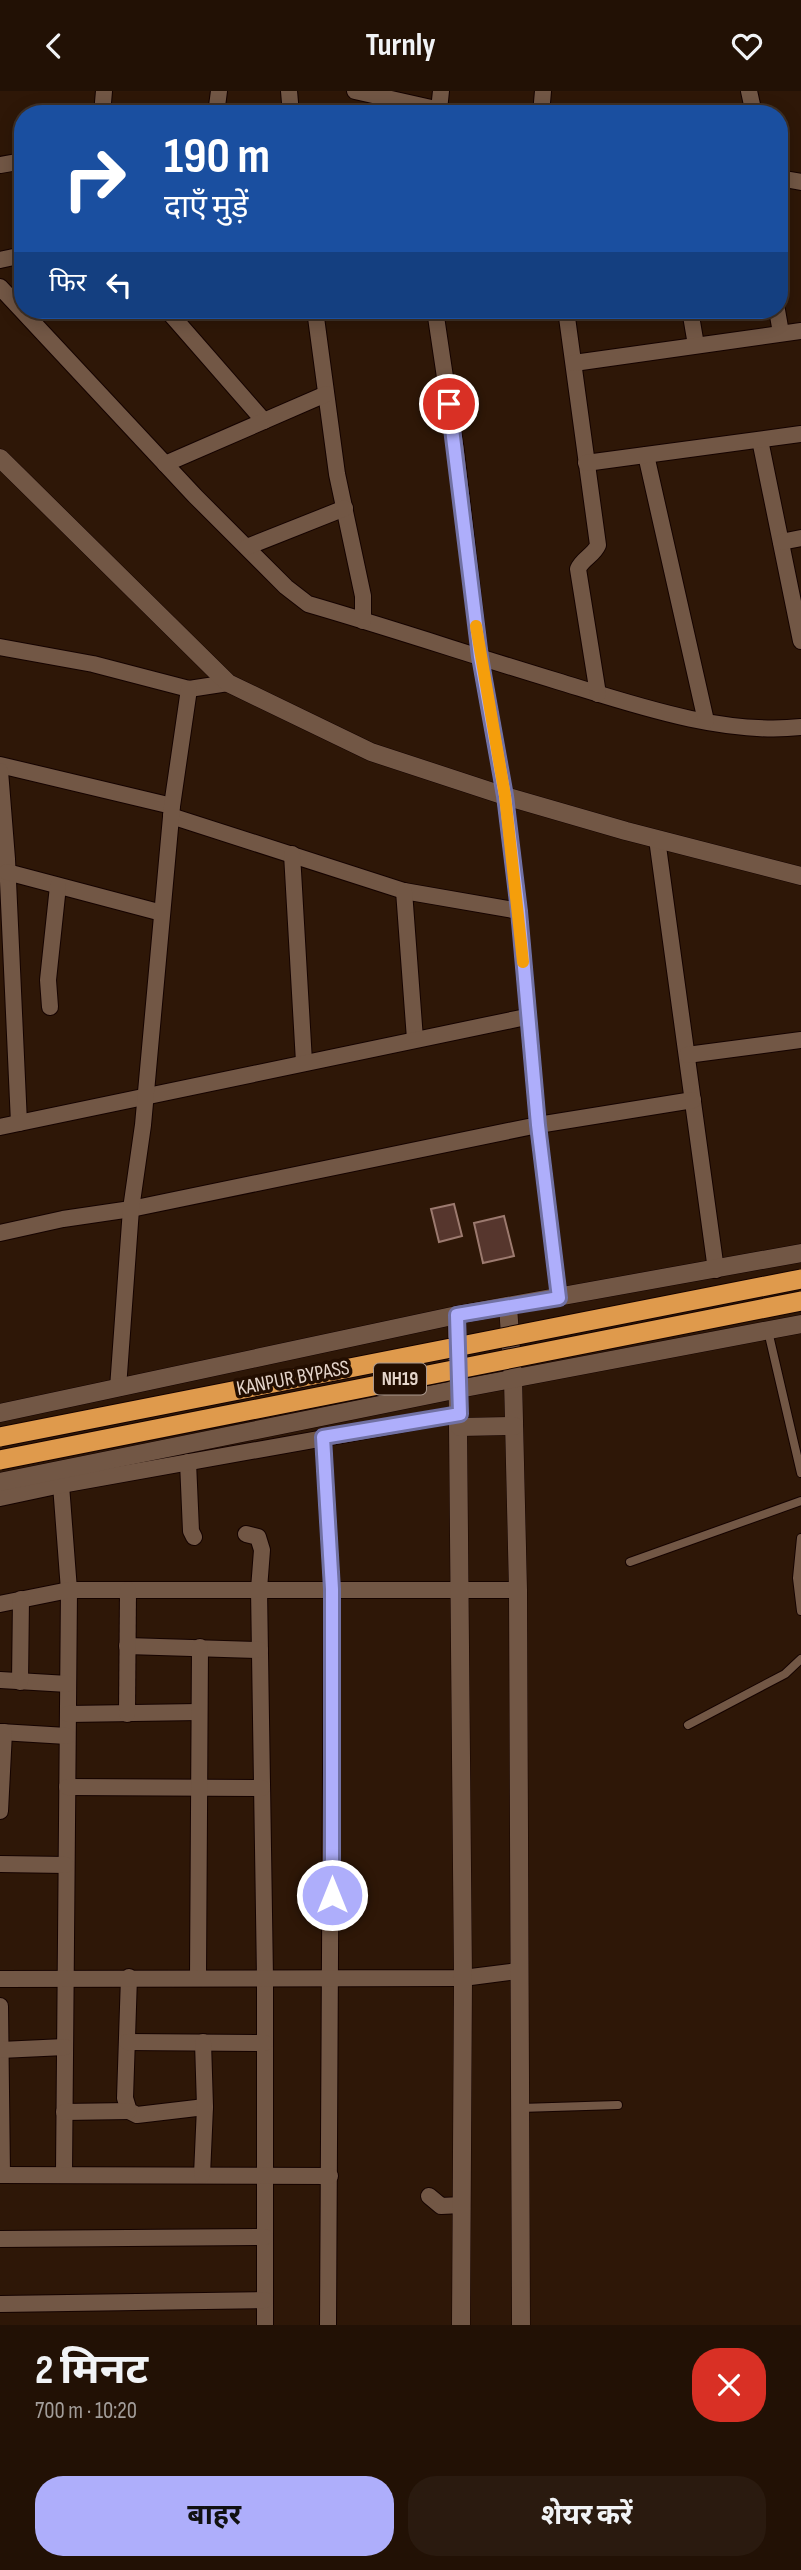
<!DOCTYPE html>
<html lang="hi">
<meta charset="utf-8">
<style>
body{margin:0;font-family:"Sofia Sans Condensed","Noto Sans Devanagari",sans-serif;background:#2a1a0f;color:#f1f3f6;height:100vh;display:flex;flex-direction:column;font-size:26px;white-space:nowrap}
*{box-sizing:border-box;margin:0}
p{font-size:23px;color:#a29d9a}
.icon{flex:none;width:38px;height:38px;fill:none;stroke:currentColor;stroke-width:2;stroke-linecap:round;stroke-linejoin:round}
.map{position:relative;height:2234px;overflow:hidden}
.details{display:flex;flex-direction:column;background:#221105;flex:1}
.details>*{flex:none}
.hud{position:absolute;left:14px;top:14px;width:774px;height:214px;border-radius:28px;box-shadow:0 4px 18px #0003,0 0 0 2px #3f3127;background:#1a4fa0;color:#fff;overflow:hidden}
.pin{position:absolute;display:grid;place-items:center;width:60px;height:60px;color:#fff;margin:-30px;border:4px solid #fff;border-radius:50%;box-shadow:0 2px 7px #0007}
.me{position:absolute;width:77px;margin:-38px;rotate:0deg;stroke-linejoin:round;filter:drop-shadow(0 0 5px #0008)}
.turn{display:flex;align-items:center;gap:24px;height:147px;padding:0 35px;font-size:32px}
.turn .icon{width:91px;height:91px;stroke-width:2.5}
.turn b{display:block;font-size:49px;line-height:60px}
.then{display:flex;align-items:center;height:66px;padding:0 35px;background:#0003;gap:14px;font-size:26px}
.round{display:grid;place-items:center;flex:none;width:74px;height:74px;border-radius:28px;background:#2a1a0f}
.summary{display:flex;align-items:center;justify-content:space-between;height:119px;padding:0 35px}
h1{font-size:42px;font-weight:700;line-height:52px}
.button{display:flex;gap:14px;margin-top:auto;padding:14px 35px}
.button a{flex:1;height:80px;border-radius:28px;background:#aeaefb;color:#111;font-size:28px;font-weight:700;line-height:80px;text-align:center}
.button a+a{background:#2a1a0f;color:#f1f3f6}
header{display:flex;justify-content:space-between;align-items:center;height:91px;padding:0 35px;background:#221105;font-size:32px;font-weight:700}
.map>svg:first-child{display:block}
</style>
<header><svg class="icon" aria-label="back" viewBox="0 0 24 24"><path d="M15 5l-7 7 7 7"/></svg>Turnly<svg class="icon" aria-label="heart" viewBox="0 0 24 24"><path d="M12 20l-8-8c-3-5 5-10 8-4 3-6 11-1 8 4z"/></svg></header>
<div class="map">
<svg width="801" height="2234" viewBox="0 0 801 2234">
<rect width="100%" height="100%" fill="#2e1707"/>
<g fill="#56362d" stroke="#9c7a6f" stroke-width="2">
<polygon points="454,1113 462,1145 439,1151 431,1118"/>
<polygon points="504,1125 514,1165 483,1172 474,1132"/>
</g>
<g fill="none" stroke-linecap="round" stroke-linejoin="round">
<g stroke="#150300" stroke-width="10">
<g id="service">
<polyline points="768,1240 801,1382"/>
<polyline points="801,1447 797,1487 801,1520"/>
<polyline points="630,1471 801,1410"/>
<polyline points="688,1634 785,1583 801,1568"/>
<polyline points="520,2017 618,2014"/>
</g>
</g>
<g stroke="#150300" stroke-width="18">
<g id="minor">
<polyline points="289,0 291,23"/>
<polyline points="355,0 458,23"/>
<polyline points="749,0 754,23"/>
<polyline points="439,19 441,0"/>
<polyline points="102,23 104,0"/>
<polyline points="216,23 219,0"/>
<polyline points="541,23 543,0"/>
<polyline points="0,74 23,70"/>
<polyline points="779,87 801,91"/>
<polyline points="0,169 23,164"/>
<path d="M0,196L195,405L286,496L308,513C391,537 474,565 557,590C632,613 723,645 801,636"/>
<polyline points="167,219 264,330"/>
<polyline points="315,219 337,383 363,505 363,530"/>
<polyline points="435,219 456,360 480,566 505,705 519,820 538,1034 559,1207"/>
<path d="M566,219L598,454C594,464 582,468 578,478L598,603"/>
<polyline points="690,219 696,254"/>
<polyline points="777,219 781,242"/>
<polyline points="574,272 801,240"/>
<polyline points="760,349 801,550"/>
<polyline points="646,364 706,630"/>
<polyline points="586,372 801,343"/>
<polyline points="165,373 326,303"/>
<polyline points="781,451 801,447"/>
<polyline points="247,456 345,417"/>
<polyline points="0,556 93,573 189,598 228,592"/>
<polyline points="0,674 172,715"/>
<polyline points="0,680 7,768 19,1032"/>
<polyline points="171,725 404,800 519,820"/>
<polyline points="657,748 716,1179"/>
<polyline points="292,763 304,971"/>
<polyline points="7,781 162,822"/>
<polyline points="404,800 415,948"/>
<polyline points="50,916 48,889 58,795"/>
<polyline points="687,964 801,949"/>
<polyline points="0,1036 526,926"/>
<polyline points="0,1142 63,1128 131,1118 538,1034 693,1009"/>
<polyline points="118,1297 131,1118 143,1034 172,715 189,598"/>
<polyline points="323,1346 332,1498 328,2234"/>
<polyline points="188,1371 191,1440 194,1446"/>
<polyline points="61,1394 69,1499 64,2082"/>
<polyline points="0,1407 61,1394 459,1323"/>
<polyline points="246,1443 258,1446 262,1459 259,1498 265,1887 265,2234"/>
<polyline points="0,1513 69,1499 518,1499"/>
<polyline points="127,1555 260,1559"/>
<polyline points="0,1589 68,1593"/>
<polyline points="20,1591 21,1508"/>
<polyline points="68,1623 199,1621"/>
<polyline points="127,1623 128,1499"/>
<polyline points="0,1641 67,1645"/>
<polyline points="67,1696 262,1697"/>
<polyline points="0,1720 4,1641"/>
<polyline points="0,1773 66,1774"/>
<polyline points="129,1886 125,2007 129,2020 137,2024 205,2016"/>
<polyline points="198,1886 200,1556"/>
<polyline points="0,1888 463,1887 518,1880"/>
<polyline points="0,1915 2,2084"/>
<polyline points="127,1951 265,1952"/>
<polyline points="0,1959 65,1956"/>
<polyline points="64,2021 129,2020"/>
<polyline points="0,2084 330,2085"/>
<polyline points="202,2084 205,2016 203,1951"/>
<polyline points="429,2105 441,2115 462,2114"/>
<polyline points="0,2148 265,2146"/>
<polyline points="0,2213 265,2209"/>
</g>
</g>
<g stroke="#150300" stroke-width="19">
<g id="tertiary">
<polyline points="0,367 228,592 371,661 505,705 626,740 801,785"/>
<polyline points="508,1215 513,1288 518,1499 521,2234"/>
<polyline points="457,1224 463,1887 461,2234"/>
<polyline points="460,1336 514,1335"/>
</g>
</g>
<g stroke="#150300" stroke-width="19">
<g id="secondary">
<polyline points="0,1322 457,1224 801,1162"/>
<polyline points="0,1391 459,1298 801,1233"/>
</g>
</g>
<use href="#service" stroke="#725745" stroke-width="8"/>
<use href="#minor" stroke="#725745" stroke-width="16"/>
<use href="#tertiary" stroke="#725745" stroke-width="18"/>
<use href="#secondary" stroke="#725745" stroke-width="18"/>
<g stroke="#150300" stroke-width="21" stroke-linecap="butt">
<g id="trunk-bridge">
<polyline points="0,1346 801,1188"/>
<polyline points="0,1369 801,1210"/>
</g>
</g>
<use href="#trunk-bridge" stroke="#df9a4c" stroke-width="19"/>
</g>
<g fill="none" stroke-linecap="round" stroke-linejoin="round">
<g stroke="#7171a3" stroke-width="18">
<polyline id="route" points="332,1804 332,1498 323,1346 460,1323 457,1224 559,1207 538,1034 519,820 505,705 480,566 449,313"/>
</g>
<use href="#route" stroke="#aeaefb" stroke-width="12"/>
<polyline stroke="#f59e0b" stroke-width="12" points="476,535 505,705 523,871"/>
</g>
<g text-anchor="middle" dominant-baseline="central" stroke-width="7" stroke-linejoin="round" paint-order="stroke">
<rect fill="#230e01" stroke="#ab998e" stroke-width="2" x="374" y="1272.5" width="52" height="31" rx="5"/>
<g font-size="19" font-weight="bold" fill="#e5d5cb">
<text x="400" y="1288">NH19</text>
</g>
<g font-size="21" fill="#e5d5cb" stroke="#230e01">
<text transform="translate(293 1287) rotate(-11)">KANPUR BYPASS</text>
</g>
</g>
</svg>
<div class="pin" style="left:449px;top:313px;background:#d93025"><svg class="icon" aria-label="arrive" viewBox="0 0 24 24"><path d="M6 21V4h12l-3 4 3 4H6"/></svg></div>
<svg class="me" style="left:332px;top:1804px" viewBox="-20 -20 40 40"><circle r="17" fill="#aeaefb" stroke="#fff" stroke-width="3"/><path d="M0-11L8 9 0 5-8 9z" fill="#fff"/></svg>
<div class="hud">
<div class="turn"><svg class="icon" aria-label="right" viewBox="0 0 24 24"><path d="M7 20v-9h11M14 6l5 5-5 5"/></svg><div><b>190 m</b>दाएँ मुड़ें</div></div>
<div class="then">फिर<svg class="icon" aria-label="left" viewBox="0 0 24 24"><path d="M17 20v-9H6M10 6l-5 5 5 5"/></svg></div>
</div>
</div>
<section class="details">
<div class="summary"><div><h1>2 मिनट</h1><p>700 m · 10:20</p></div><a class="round" style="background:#d93025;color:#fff"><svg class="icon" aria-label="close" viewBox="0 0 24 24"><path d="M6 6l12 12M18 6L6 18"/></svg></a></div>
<div class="button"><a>बाहर</a><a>शेयर करें</a></div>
</section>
